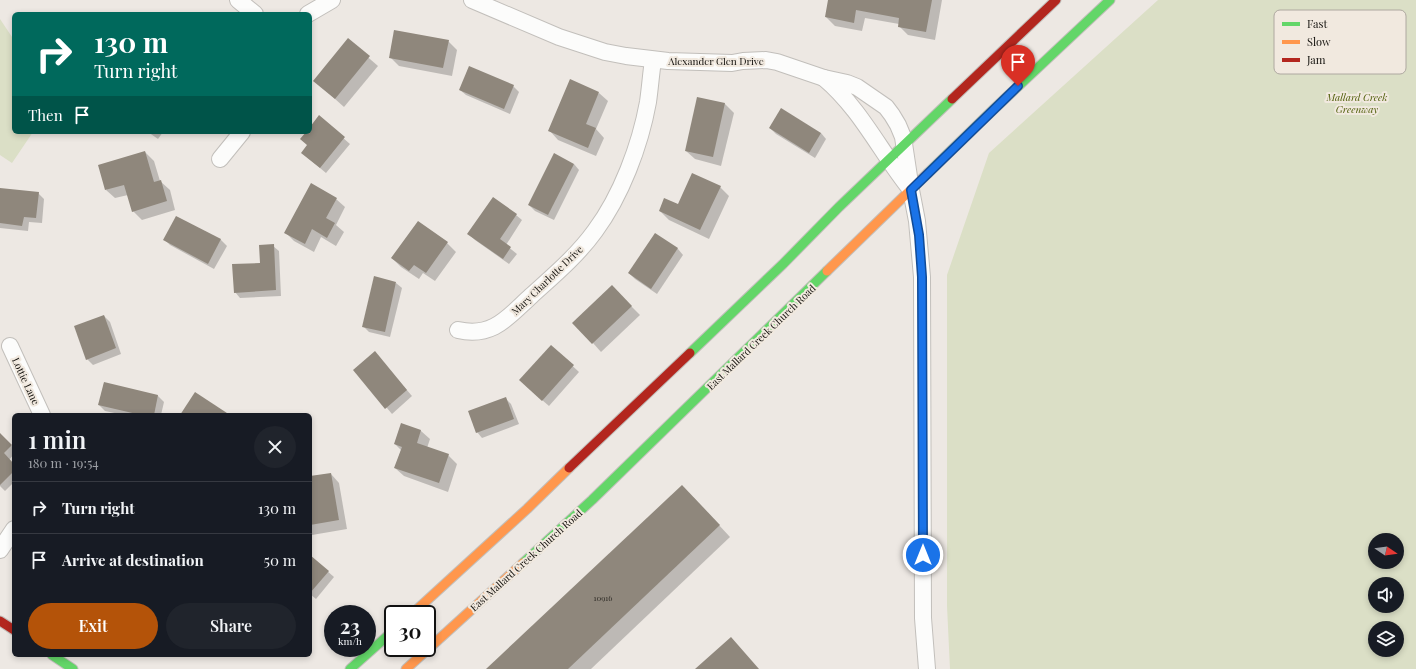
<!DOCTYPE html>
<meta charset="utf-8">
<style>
body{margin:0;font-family:"Playfair Display",serif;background:#20242c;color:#f1f3f6;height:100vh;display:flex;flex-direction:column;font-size:15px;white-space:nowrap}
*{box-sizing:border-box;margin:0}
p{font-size:13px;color:#9ea1a6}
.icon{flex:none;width:22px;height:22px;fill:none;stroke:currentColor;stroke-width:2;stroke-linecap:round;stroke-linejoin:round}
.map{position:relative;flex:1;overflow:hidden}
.details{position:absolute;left:12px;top:413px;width:300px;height:244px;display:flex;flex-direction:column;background:#171b24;border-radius:6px;box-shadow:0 2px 6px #0003}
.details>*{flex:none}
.hud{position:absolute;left:12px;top:12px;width:300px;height:122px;border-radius:6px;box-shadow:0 2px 6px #0003;background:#00695c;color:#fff;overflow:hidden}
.needle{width:26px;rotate:103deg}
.controls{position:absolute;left:1368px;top:533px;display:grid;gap:8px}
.controls a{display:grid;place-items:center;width:36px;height:36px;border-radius:50%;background:#171b24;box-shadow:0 2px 6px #0003;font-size:20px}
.speed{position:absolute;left:324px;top:605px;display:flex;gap:8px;font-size:20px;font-weight:700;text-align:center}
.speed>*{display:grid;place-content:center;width:52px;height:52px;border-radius:50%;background:#171b24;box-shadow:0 2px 6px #0003;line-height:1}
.speed small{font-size:10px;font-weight:400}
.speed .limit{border:2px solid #111;border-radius:6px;background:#fff;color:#111}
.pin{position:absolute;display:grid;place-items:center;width:34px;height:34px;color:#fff;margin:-41px -17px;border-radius:50% 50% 50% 0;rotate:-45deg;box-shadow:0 0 4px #0007}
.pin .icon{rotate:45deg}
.me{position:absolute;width:44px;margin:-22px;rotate:0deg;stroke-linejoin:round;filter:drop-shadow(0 0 3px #0008)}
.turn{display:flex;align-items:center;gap:14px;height:84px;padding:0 16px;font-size:18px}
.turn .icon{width:52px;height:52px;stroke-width:2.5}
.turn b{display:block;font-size:28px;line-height:34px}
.then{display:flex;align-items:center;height:38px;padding:0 16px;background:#0003;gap:8px;font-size:15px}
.round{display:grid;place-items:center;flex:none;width:42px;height:42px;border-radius:21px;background:#20242c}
.summary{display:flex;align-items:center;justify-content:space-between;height:68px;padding:0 16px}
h1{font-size:24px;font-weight:600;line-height:30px}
.button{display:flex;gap:8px;margin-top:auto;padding:8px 16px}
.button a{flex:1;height:46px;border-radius:24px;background:#b45309;color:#fff;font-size:16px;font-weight:600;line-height:46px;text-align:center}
.button a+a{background:#20242c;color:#f1f3f6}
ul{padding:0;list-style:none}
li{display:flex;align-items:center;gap:12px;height:52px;padding:0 16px;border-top:1px solid #363941}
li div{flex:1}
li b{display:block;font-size:15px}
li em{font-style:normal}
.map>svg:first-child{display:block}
</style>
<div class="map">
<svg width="1416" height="669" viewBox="0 0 1416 669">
<rect width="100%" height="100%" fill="#ede8e3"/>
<g fill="#dbdfc6" fill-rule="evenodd">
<path d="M1158,0H1416V669H950L947,606V275L989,153ZM1375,540H1397V562H1375ZM1375,584H1397V606H1375ZM1375,628H1397V650H1375Z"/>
<polygon points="0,19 14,40 14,132 33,132 12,163 0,155"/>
</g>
<g fill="#0003">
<polygon points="830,0 942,0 935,40 908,35 899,26 899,24 865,18 862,31 835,26 826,17"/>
<polygon points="348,40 378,66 344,107 315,81"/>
<polygon points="448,41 457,50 452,76 399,66 390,57"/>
<polygon points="513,86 519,92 510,114 466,95 460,90"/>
<polygon points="599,93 608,101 596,129 604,138 596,156 558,140 550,131"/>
<polygon points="698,98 725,104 734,113 721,166 695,159 686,151"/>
<polygon points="319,117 350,144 326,173 308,158 307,132 310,132 310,128"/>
<polygon points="770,128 821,133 826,139 815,158 776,134"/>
<polygon points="148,132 163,132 158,139"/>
<polygon points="145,152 154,161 160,181 170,190 175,210 142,220 133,211 128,195 115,198 106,190"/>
<polygon points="574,164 579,170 554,220 535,211 529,205"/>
<polygon points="720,187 729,196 709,239 669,220 660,211 679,206"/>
<polygon points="0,189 38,193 44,199 42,223 29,222 28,231 0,228"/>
<polygon points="336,199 345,207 336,225 344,232 336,246 321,237 314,252 294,241 286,233"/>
<polygon points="516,215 522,220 506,245 517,254 509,264 475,240 469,234"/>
<polygon points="177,217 221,240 227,246 214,269 170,245 165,240"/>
<polygon points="655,234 678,249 683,255 657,294 635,279 629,273"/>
<polygon points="447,243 456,252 435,281 423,273 419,279 401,267 392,258"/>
<polygon points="273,246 279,251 281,296 240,298 235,292 261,264"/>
<polygon points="396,283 402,288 390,337 369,332 363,326"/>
<polygon points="612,287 640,315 601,352 593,343"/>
<polygon points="104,316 110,322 121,354 93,365 87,359"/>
<polygon points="551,346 579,372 549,406 526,386"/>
<polygon points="375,353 412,396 392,414 355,370"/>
<polygon points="104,383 158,396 164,402 161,415 124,415 105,411 99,405"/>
<polygon points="505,398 511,404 519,424 482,438 477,432"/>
<polygon points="402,424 421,431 430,439 427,448 448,455 457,464 448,492 404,476 395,468 401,450 395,444"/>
<polygon points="0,435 14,448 14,454 9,460 14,465 14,482 5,491 0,486"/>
<polygon points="331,474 339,483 347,529 312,535 310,533 310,477"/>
<polygon points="693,497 730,537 591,669 488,669"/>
<polygon points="310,556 334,577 316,599 310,594"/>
</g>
<g fill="#8f877c">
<polygon points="828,0 932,0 926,32 898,27 899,18 856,10 854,23 825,17"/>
<polygon points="394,30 449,40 443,68 389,58"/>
<polygon points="348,38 370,56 335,99 313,81"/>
<polygon points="469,66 514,85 504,109 459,90"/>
<polygon points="570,79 599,92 586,124 596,128 588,148 548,131"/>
<polygon points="697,97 725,103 713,157 685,151"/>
<polygon points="781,108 821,133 809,153 769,128"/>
<polygon points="319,115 345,137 320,168 301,153 307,145 300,139 306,132 310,132 310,127"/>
<polygon points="145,151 154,182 161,180 167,201 132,212 124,185 105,190 98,165"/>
<polygon points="554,153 574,164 548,215 528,205"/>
<polygon points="692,173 721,186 700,230 659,211 664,198 678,204"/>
<polygon points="311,183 337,198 326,218 335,223 327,238 312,229 305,244 284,233"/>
<polygon points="0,188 39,192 36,218 24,217 22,226 0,223"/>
<polygon points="493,197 517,214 500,239 511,247 503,259 467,234"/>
<polygon points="176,216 221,239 208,264 163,240"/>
<polygon points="418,221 448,242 426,273 414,265 409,271 391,258"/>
<polygon points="655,233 678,248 651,289 628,273"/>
<polygon points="274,244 276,290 234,293 232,264 260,263 259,245"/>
<polygon points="374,276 396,282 385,332 362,327"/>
<polygon points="612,285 632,306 592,344 572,323"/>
<polygon points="104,315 116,348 86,360 74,326"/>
<polygon points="551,345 574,365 542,401 519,380"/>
<polygon points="375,351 407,390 385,409 353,370"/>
<polygon points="104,382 158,395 154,415 141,415 98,405"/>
<polygon points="195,392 230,415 180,415"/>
<polygon points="506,397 514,419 476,433 468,411"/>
<polygon points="401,423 421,430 417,443 449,454 439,483 394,468 402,447 394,444"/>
<polygon points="0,433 12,445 4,453 14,464 14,471 0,485"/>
<polygon points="331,473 339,520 310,525 310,476"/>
<polygon points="682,485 720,525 568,669 486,669"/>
<polygon points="310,555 329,571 310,593"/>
<polygon points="731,637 759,669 695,669"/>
</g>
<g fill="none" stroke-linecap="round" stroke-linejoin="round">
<g stroke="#c2bfbb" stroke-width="18">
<g id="street">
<polyline points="238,0 255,14"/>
<polyline points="472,0 559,37 605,52 626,56 668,61 732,63 743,61 766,60 777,62 824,78"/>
<polyline points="308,14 332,0"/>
<polyline points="220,159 242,132"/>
<path d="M911,190C881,153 861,109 824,78L847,83L857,87L886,107L892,115L898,125L903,137L911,190L917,221L922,277L923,618L927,669"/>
<path d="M458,330C493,338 508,317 531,296C553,276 577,256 595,231C621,196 640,146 648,102C650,88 651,74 653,60"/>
<polyline points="10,346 42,415"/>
<polyline points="0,550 14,529"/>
</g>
</g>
<g stroke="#c2bfbb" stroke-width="11">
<g id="fast">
<polyline points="928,173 995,108 1110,0"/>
<polyline points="690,353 783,264 839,207 952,99"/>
<polyline points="523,563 592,500 827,271"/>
<polyline points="52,655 73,669"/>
<polyline points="350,669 393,631"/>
</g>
</g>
<g stroke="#c2bfbb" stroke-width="11">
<g id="slow">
<polyline points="827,271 928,173"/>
<polyline points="412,614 527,509 569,468"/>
<polyline points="406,669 523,563"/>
</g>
</g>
<g stroke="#c2bfbb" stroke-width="11">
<g id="jam">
<polyline points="952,99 1056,0"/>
<polyline points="569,468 690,353"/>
<polyline points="0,621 14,630"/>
</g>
</g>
<use href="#street" stroke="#fcfcfb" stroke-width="16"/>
<use href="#fast" stroke="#63d668" stroke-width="9"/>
<use href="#slow" stroke="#ff974d" stroke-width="9"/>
<use href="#jam" stroke="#b3261e" stroke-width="9"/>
</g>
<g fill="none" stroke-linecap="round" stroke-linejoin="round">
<g stroke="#114b97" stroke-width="10">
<polyline id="route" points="923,555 922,277 919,235 911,190 1018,86"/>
</g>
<use href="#route" stroke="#1a73e8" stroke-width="7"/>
</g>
<g text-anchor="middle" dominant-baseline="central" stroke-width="4" stroke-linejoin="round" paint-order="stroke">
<g font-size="8" fill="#312e28">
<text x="603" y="597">10916</text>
</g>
<g font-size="10" fill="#12100c" stroke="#f1e9df">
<text x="716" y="61">Alexander Glen Drive</text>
<text transform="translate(547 280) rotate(-44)">Mary Charlotte Drive</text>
<text transform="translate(761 337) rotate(-44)">East Mallard Creek Church Road</text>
<text transform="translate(26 381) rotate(65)">Lottie Lane</text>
<text transform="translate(526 560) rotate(-42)">East Mallard Creek Church Road</text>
</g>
<g font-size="10" font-style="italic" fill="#505e09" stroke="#f1e9df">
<text x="1357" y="97">Mallard Creek<tspan x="1357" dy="12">Greenway</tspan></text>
</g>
</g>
<rect x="1274" y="10" width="132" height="64" rx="6" fill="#f1e9df" stroke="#aea8a0" stroke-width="1"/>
<rect x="1282" y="22" width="18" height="4" fill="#63d668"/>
<rect x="1282" y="40" width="18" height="4" fill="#ff974d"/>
<rect x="1282" y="58" width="18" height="4" fill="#b3261e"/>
<g font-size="11" fill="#12100c">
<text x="1307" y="28">Fast</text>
<text x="1307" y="46">Slow</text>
<text x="1307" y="64">Jam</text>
</g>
</svg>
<div class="controls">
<a><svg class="needle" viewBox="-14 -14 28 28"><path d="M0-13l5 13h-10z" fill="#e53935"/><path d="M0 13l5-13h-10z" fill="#9ea1a6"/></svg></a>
<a><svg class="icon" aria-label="sound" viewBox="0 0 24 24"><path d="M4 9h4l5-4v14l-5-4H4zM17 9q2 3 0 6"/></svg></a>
<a><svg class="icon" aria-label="layers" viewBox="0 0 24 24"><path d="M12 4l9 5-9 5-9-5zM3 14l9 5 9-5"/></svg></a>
</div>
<div class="speed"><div>23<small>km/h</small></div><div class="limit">30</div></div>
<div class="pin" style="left:1018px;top:86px;background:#d93025"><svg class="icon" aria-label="arrive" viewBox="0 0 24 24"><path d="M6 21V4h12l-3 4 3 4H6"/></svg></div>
<svg class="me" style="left:923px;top:555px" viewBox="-20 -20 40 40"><circle r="17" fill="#1a73e8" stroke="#fff" stroke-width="3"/><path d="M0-11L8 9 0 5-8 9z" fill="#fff"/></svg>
<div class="hud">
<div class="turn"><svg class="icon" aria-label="right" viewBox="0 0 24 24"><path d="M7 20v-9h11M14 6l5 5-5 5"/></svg><div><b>130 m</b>Turn right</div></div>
<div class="then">Then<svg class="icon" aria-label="arrive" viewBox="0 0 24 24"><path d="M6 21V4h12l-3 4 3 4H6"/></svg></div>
</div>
<section class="details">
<div class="summary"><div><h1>1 min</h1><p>180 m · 19:54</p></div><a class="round"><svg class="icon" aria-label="close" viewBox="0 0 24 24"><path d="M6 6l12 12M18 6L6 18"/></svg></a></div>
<ul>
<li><svg class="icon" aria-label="right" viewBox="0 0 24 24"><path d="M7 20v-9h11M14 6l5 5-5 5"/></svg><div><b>Turn right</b></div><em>130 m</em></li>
<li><svg class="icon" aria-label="arrive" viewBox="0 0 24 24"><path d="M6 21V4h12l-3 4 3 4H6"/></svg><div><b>Arrive at destination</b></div><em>50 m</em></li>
</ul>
<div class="button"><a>Exit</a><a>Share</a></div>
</section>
</div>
